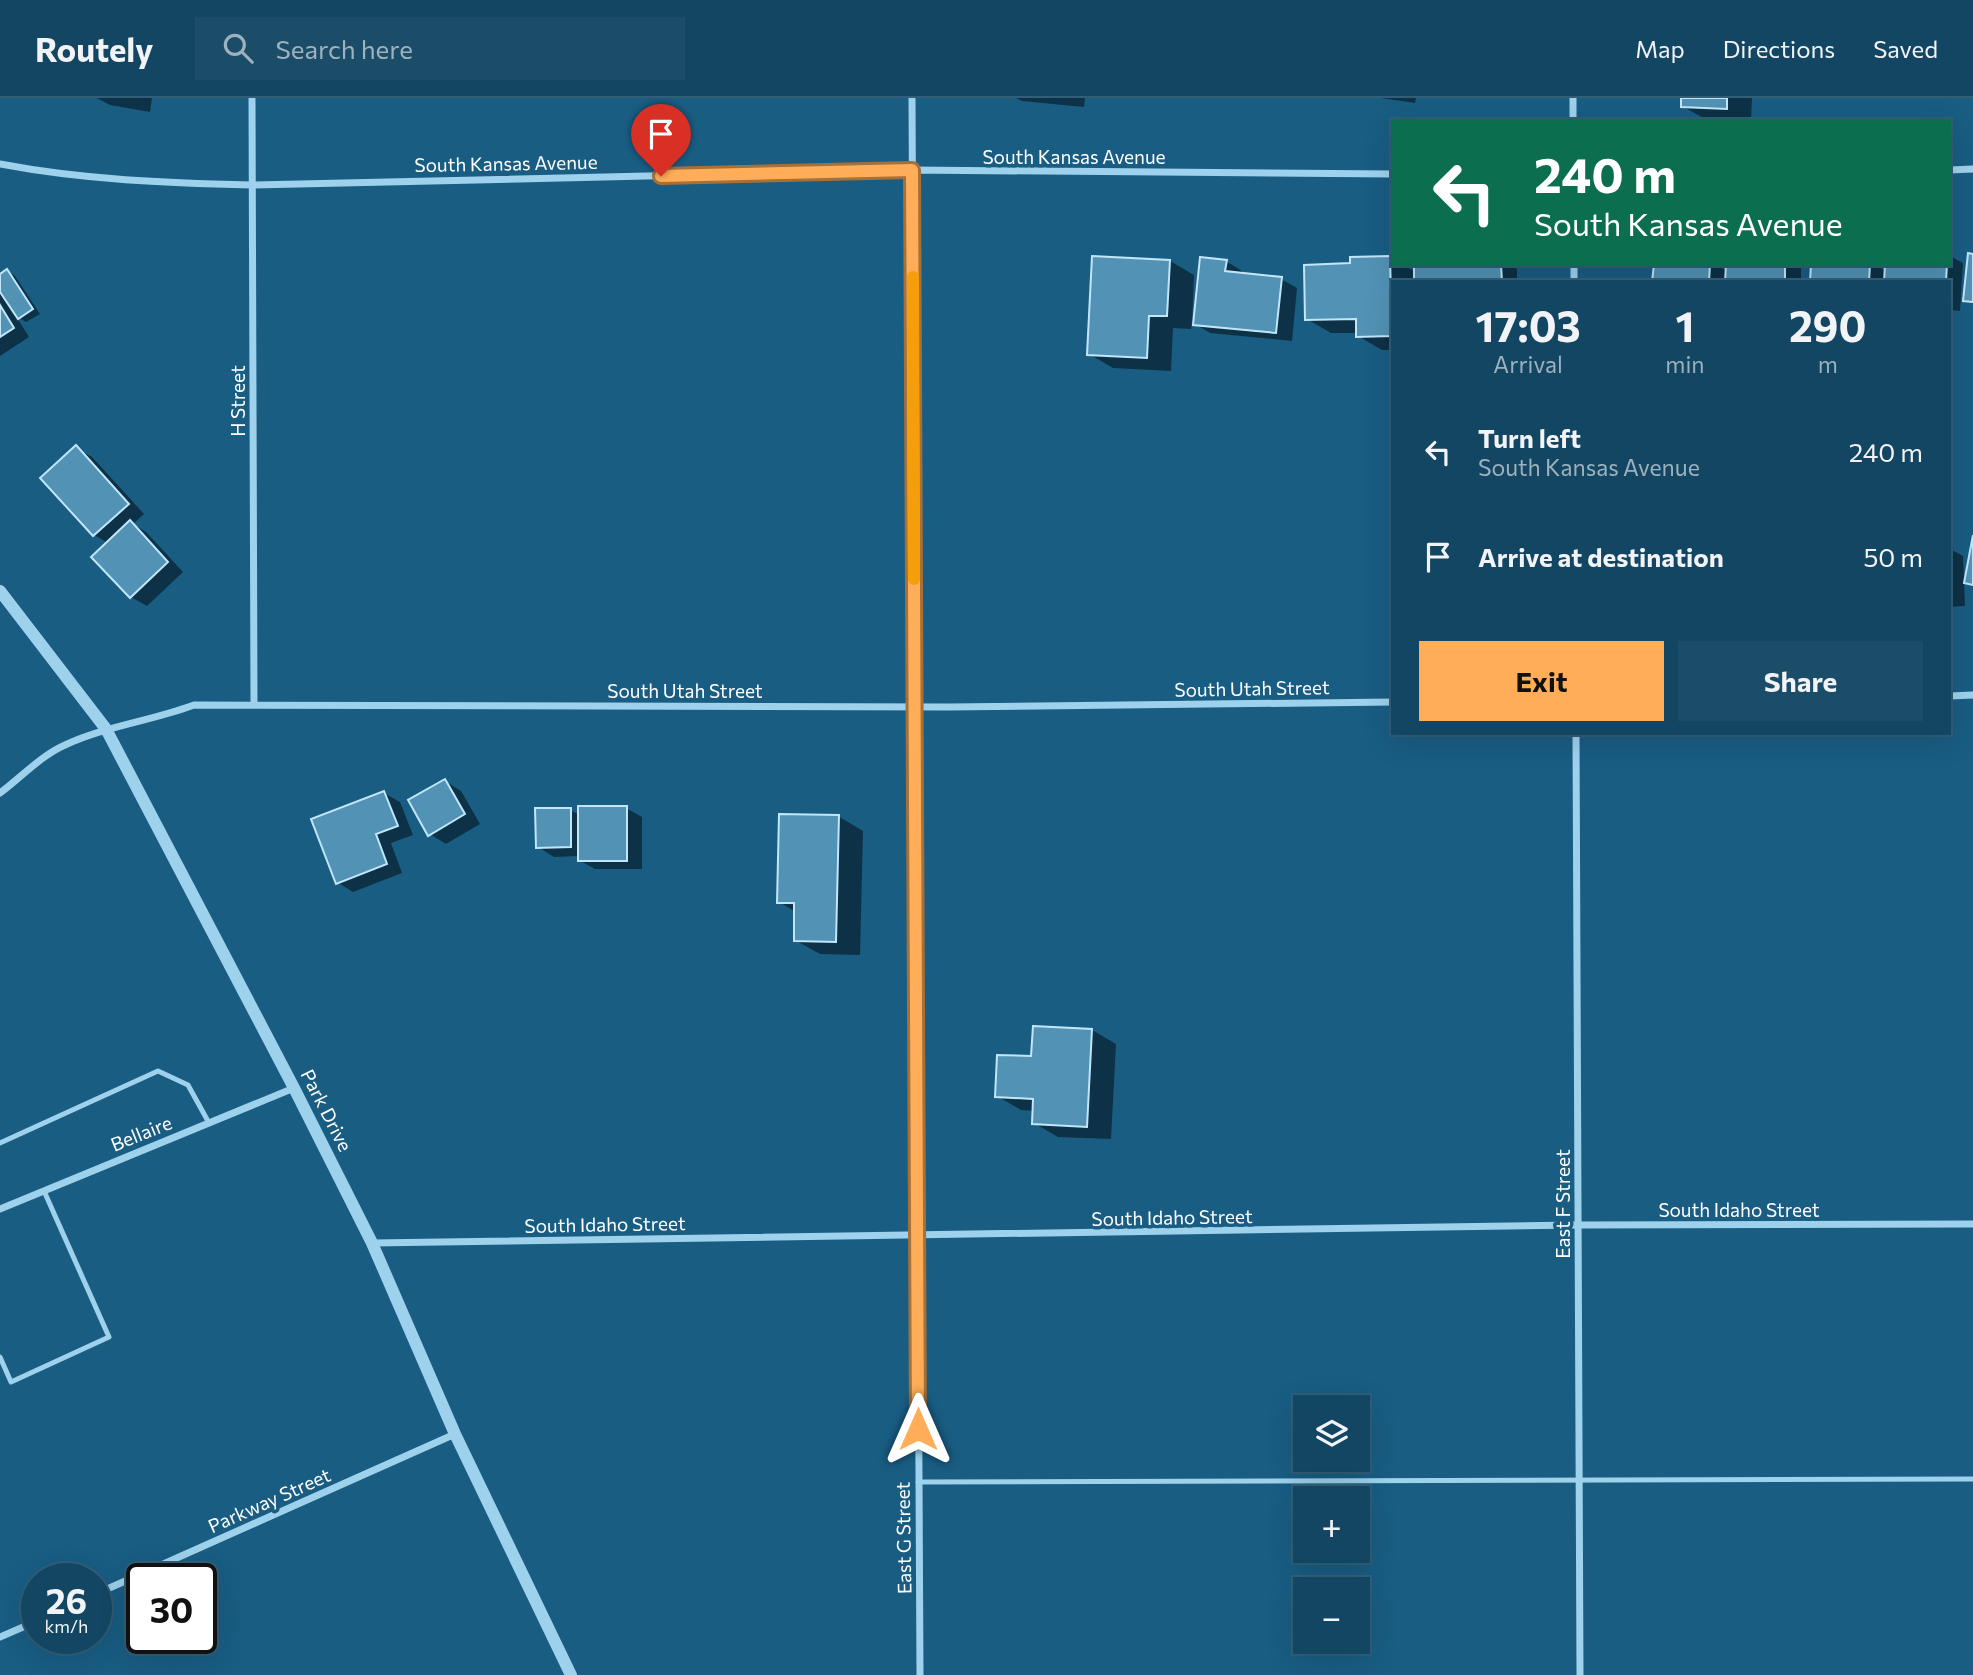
<!DOCTYPE html>
<meta charset="utf-8">
<style>
body{margin:0;font-family:Commissioner,sans-serif;background:#1c4d68;color:#f1f3f6;height:100vh;display:flex;flex-direction:column;font-size:26px;white-space:nowrap}
*{box-sizing:border-box;margin:0}
p{font-size:23px;color:#9db1be}
.icon{flex:none;width:38px;height:38px;fill:none;stroke:currentColor;stroke-width:2;stroke-linecap:round;stroke-linejoin:round}
.map{position:relative;flex:1;overflow:hidden}
.sheet{position:absolute;left:1391px;top:182px;width:560px;height:455px;display:flex;flex-direction:column;background:#134662;border-radius:0px;box-shadow:0 7px 28px #0002,0 0 0 2px #325e77}
.sheet>*{flex:none}
.banner{position:absolute;left:1391px;top:21px;width:560px;height:147px;border-radius:0px;box-shadow:0 7px 28px #0002,0 0 0 2px #325e77;background:#0b6e4f;color:#fff;overflow:hidden}
.tools{position:absolute;left:1293px;top:1297px;display:grid;gap:14px}
.tools a{display:grid;place-items:center;width:77px;height:77px;border-radius:0px;background:#134662;box-shadow:0 7px 28px #0002,0 0 0 2px #325e77;font-size:35px}
.speed{position:absolute;left:21px;top:1465px;display:flex;gap:14px;font-size:35px;font-weight:700;text-align:center}
.speed>*{display:grid;place-content:center;width:91px;height:91px;border-radius:50%;background:#134662;box-shadow:0 7px 28px #0002,0 0 0 2px #325e77;line-height:1}
.speed small{font-size:18px;font-weight:400}
.speed .limit{border:4px solid #111;border-radius:10px;background:#fff;color:#111}
.pin{position:absolute;display:grid;place-items:center;width:60px;height:60px;color:#fff;margin:-72px -30px;border-radius:50% 50% 50% 0;rotate:-45deg;box-shadow:0 0 7px #0007}
.pin .icon{rotate:45deg}
.me{position:absolute;width:77px;margin:-38px;rotate:0deg;stroke-linejoin:round;filter:drop-shadow(0 0 5px #0008)}
.turn{display:flex;align-items:center;gap:24px;height:147px;padding:0 28px;font-size:32px}
.turn .icon{width:91px;height:91px;stroke-width:2.5}
.turn b{display:block;font-size:49px;line-height:60px}
.eta{display:flex;justify-content:space-evenly;align-items:center;height:119px;text-align:center}
.eta b{font-size:42px;font-weight:700;line-height:49px}
.cta{display:flex;gap:14px;margin-top:auto;padding:14px 28px}
.cta a{flex:1;height:80px;border-radius:0px;background:#ffad58;color:#111;font-size:28px;font-weight:700;line-height:80px;text-align:center}
.cta a+a{background:#1c4d68;color:#f1f3f6}
ul{padding:0;list-style:none}
li{display:flex;align-items:center;gap:21px;height:105px;padding:0 28px}
li div{flex:1}
li b{display:block;font-size:26px}
li em{font-style:normal}
header{display:flex;align-items:center;gap:42px;box-sizing:border-box;height:98px;padding:0 35px;background:#134662;border-bottom:2px solid #325e77}
header strong{font-size:33px}
nav{display:flex;gap:38px;margin-inline-start:auto;font-size:24px}
.search{width:490px;height:63px;background:#1c4d68;display:flex;align-items:center;gap:18px;box-sizing:border-box;padding:0 24px;border-radius:0px;color:#9db1be;font-size:26px}
.map>svg:first-child{display:block}
</style>
<header>
<strong>Routely</strong>
<div class="search"><svg class="icon" aria-label="search" viewBox="0 0 24 24"><circle cx="10" cy="10" r="6"/><path d="M15 15l6 6"/></svg>Search here</div>
<nav><a>Map</a><a>Directions</a><a>Saved</a></nav>
</header>
<div class="map">
<svg width="1973" height="1577" viewBox="0 0 1973 1577">
<rect width="100%" height="100%" fill="#195d83"/>
<g fill="#0007">
<polygon points="97,0 152,0 150,14 110,7"/>
<polygon points="1016,0 1085,0 1084,9 1022,3"/>
<polygon points="1381,0 1416,0 1415,5"/>
<polygon points="1683,0 1752,0 1751,23 1707,22 1682,8"/>
<polygon points="1950,158 1963,165 1960,213 1950,212 1950,184 1812,184 1813,166 1874,166 1886,173 1887,166 1950,166"/>
<polygon points="1390,159 1393,166 1402,166 1416,174 1416,166 1508,166 1517,171 1517,184 1393,184 1393,252 1382,252 1358,238 1358,235 1331,235 1307,221 1352,167"/>
<polygon points="1170,163 1194,177 1192,224 1195,224 1226,163 1242,173 1242,177 1281,181 1297,190 1292,243 1210,235 1192,224 1191,231 1173,230 1171,273 1113,270 1089,256"/>
<polygon points="1655,166 1715,166 1727,173 1727,166 1801,166 1801,184 1654,184"/>
<polygon points="7,173 15,178 40,216 26,224 16,218 29,239 0,258 0,178"/>
<polygon points="76,350 92,359 144,416 133,426 146,434 183,474 147,508 131,499 94,459 108,445 94,437 43,380"/>
<polygon points="1950,451 1963,458 1965,508 1950,509"/>
<polygon points="445,683 461,693 480,726 446,746 430,736"/>
<polygon points="384,695 400,704 413,737 391,745 402,775 353,794 337,784"/>
<polygon points="626,710 642,719 642,771 595,771 579,762 579,758 554,759 538,749 570,712 580,717"/>
<polygon points="838,718 863,733 860,857 820,856 795,842 796,814 779,804"/>
<polygon points="1092,932 1116,946 1111,1041 1058,1039 1034,1025 1035,1013 1021,1012 997,998"/>
</g>
<g fill="#5292b5" stroke="#c2e6f9" stroke-width="2">
<polygon points="1681,0 1727,0 1727,11 1681,9"/>
<polygon points="1968,155 1973,156 1973,204 1963,203"/>
<polygon points="1092,158 1170,162 1167,218 1149,218 1147,260 1087,257"/>
<polygon points="1390,158 1392,238 1356,239 1356,221 1305,222 1304,167 1350,165 1350,159"/>
<polygon points="1200,159 1227,162 1225,173 1282,179 1276,235 1193,227"/>
<polygon points="1414,166 1501,166 1502,184 1414,184"/>
<polygon points="1654,166 1710,166 1709,184 1652,184"/>
<polygon points="1726,166 1785,166 1785,184 1725,184"/>
<polygon points="1811,166 1870,166 1869,184 1810,184"/>
<polygon points="1885,166 1947,166 1946,184 1884,184"/>
<polygon points="7,171 33,211 18,221 0,194 0,176"/>
<polygon points="0,207 14,230 0,239"/>
<polygon points="76,347 129,406 93,438 40,380"/>
<polygon points="130,422 168,464 130,500 91,459"/>
<polygon points="1973,437 1973,487 1964,485"/>
<polygon points="445,681 465,716 428,738 408,702"/>
<polygon points="384,693 398,728 376,736 387,766 336,786 311,721"/>
<rect x="578" y="708" width="49" height="55"/>
<polygon points="535,710 571,710 571,749 536,750"/>
<polygon points="779,716 839,717 836,844 794,843 794,805 777,805"/>
<polygon points="1033,928 1092,931 1087,1029 1032,1026 1033,1001 995,999 997,957 1031,958"/>
</g>
<g fill="none" stroke-linecap="round" stroke-linejoin="round">
<g stroke="#9dd1ec" stroke-width="5">
<polyline points="0,1045 158,973 188,987 209,1025"/>
<polyline points="0,1259 11,1284 109,1239 44,1093"/>
<polyline points="918,1384 1973,1381"/>
</g>
<g stroke="#9dd1ec" stroke-width="7">
<polyline points="252,0 254,605"/>
<polyline points="912,0 920,1577"/>
<polyline points="1573,0 1573,23"/>
<path d="M0,66C84,82 167,85 252,87L912,72L1393,76"/>
<polyline points="1950,72 1973,71"/>
<polyline points="1574,166 1574,184"/>
<polyline points="1950,598 1973,597"/>
<polyline points="1576,635 1580,1577"/>
<path d="M0,695C20,680 42,657 65,647C106,628 151,623 194,607L949,609L1393,604"/>
<polyline points="0,1111 294,990"/>
<polyline points="372,1145 1578,1127 1973,1126"/>
<polyline points="96,1496 455,1336"/>
<polyline points="0,1539 37,1523"/>
</g>
<polyline stroke="#9dd1ec" stroke-width="12" points="0,493 106,631 294,990 372,1145 455,1336 571,1577"/>
</g>
<g fill="none" stroke-linecap="round" stroke-linejoin="round">
<g stroke="#a67039" stroke-width="18">
<polyline id="route" points="661,78 912,72 918,1331"/>
</g>
<use href="#route" stroke="#ffad58" stroke-width="12"/>
<polyline stroke="#f59e0b" stroke-width="12" points="913,179 914,481"/>
</g>
<g text-anchor="middle" dominant-baseline="central" stroke-width="7" stroke-linejoin="round" paint-order="stroke">
<g font-size="19" fill="#fff" stroke="#195d83">
<text x="1074" y="58">South Kansas Avenue</text>
<text transform="translate(506 65) rotate(-1)">South Kansas Avenue</text>
<text transform="translate(237 303) rotate(-90)">H Street</text>
<text transform="translate(1252 590) rotate(-1)">South Utah Street</text>
<text x="685" y="592">South Utah Street</text>
<text transform="translate(327 1012) rotate(63)">Park Drive</text>
<text transform="translate(141 1035) rotate(-22)">Bellaire</text>
<text transform="translate(1562 1106) rotate(-90)">East F Street</text>
<text x="1739" y="1111">South Idaho Street</text>
<text transform="translate(1172 1119) rotate(-1)">South Idaho Street</text>
<text transform="translate(605 1126) rotate(-1)">South Idaho Street</text>
<text transform="translate(269 1402) rotate(-24)">Parkway Street</text>
<text transform="translate(903 1440) rotate(-91)">East G Street</text>
</g>
</g>
</svg>
<div class="tools">
<a><svg class="icon" aria-label="layers" viewBox="0 0 24 24"><path d="M12 4l9 5-9 5-9-5zM3 14l9 5 9-5"/></svg></a>
<a>+</a>
<a>−</a>
</div>
<div class="speed"><div>26<small>km/h</small></div><div class="limit">30</div></div>
<div class="pin" style="left:661px;top:78px;background:#d93025"><svg class="icon" aria-label="arrive" viewBox="0 0 24 24"><path d="M6 21V4h12l-3 4 3 4H6"/></svg></div>
<svg class="me" style="left:918px;top:1331px" viewBox="-20 -20 40 40"><path d="M0-17L14 15 0 8-14 15z" fill="#ffad58" stroke="#fff" stroke-width="4"/></svg>
<div class="banner">
<div class="turn"><svg class="icon" aria-label="left" viewBox="0 0 24 24"><path d="M17 20v-9H6M10 6l-5 5 5 5"/></svg><div><b>240 m</b>South Kansas Avenue</div></div>
</div>
<section class="sheet">
<div class="eta">
<div><b>17:03</b><p>Arrival</p></div>
<div><b>1</b><p>min</p></div>
<div><b>290</b><p>m</p></div>
</div>
<ul>
<li><svg class="icon" aria-label="left" viewBox="0 0 24 24"><path d="M17 20v-9H6M10 6l-5 5 5 5"/></svg><div><b>Turn left</b><p>South Kansas Avenue</p></div><em>240 m</em></li>
<li><svg class="icon" aria-label="arrive" viewBox="0 0 24 24"><path d="M6 21V4h12l-3 4 3 4H6"/></svg><div><b>Arrive at destination</b></div><em>50 m</em></li>
</ul>
<div class="cta"><a>Exit</a><a>Share</a></div>
</section>
</div>
